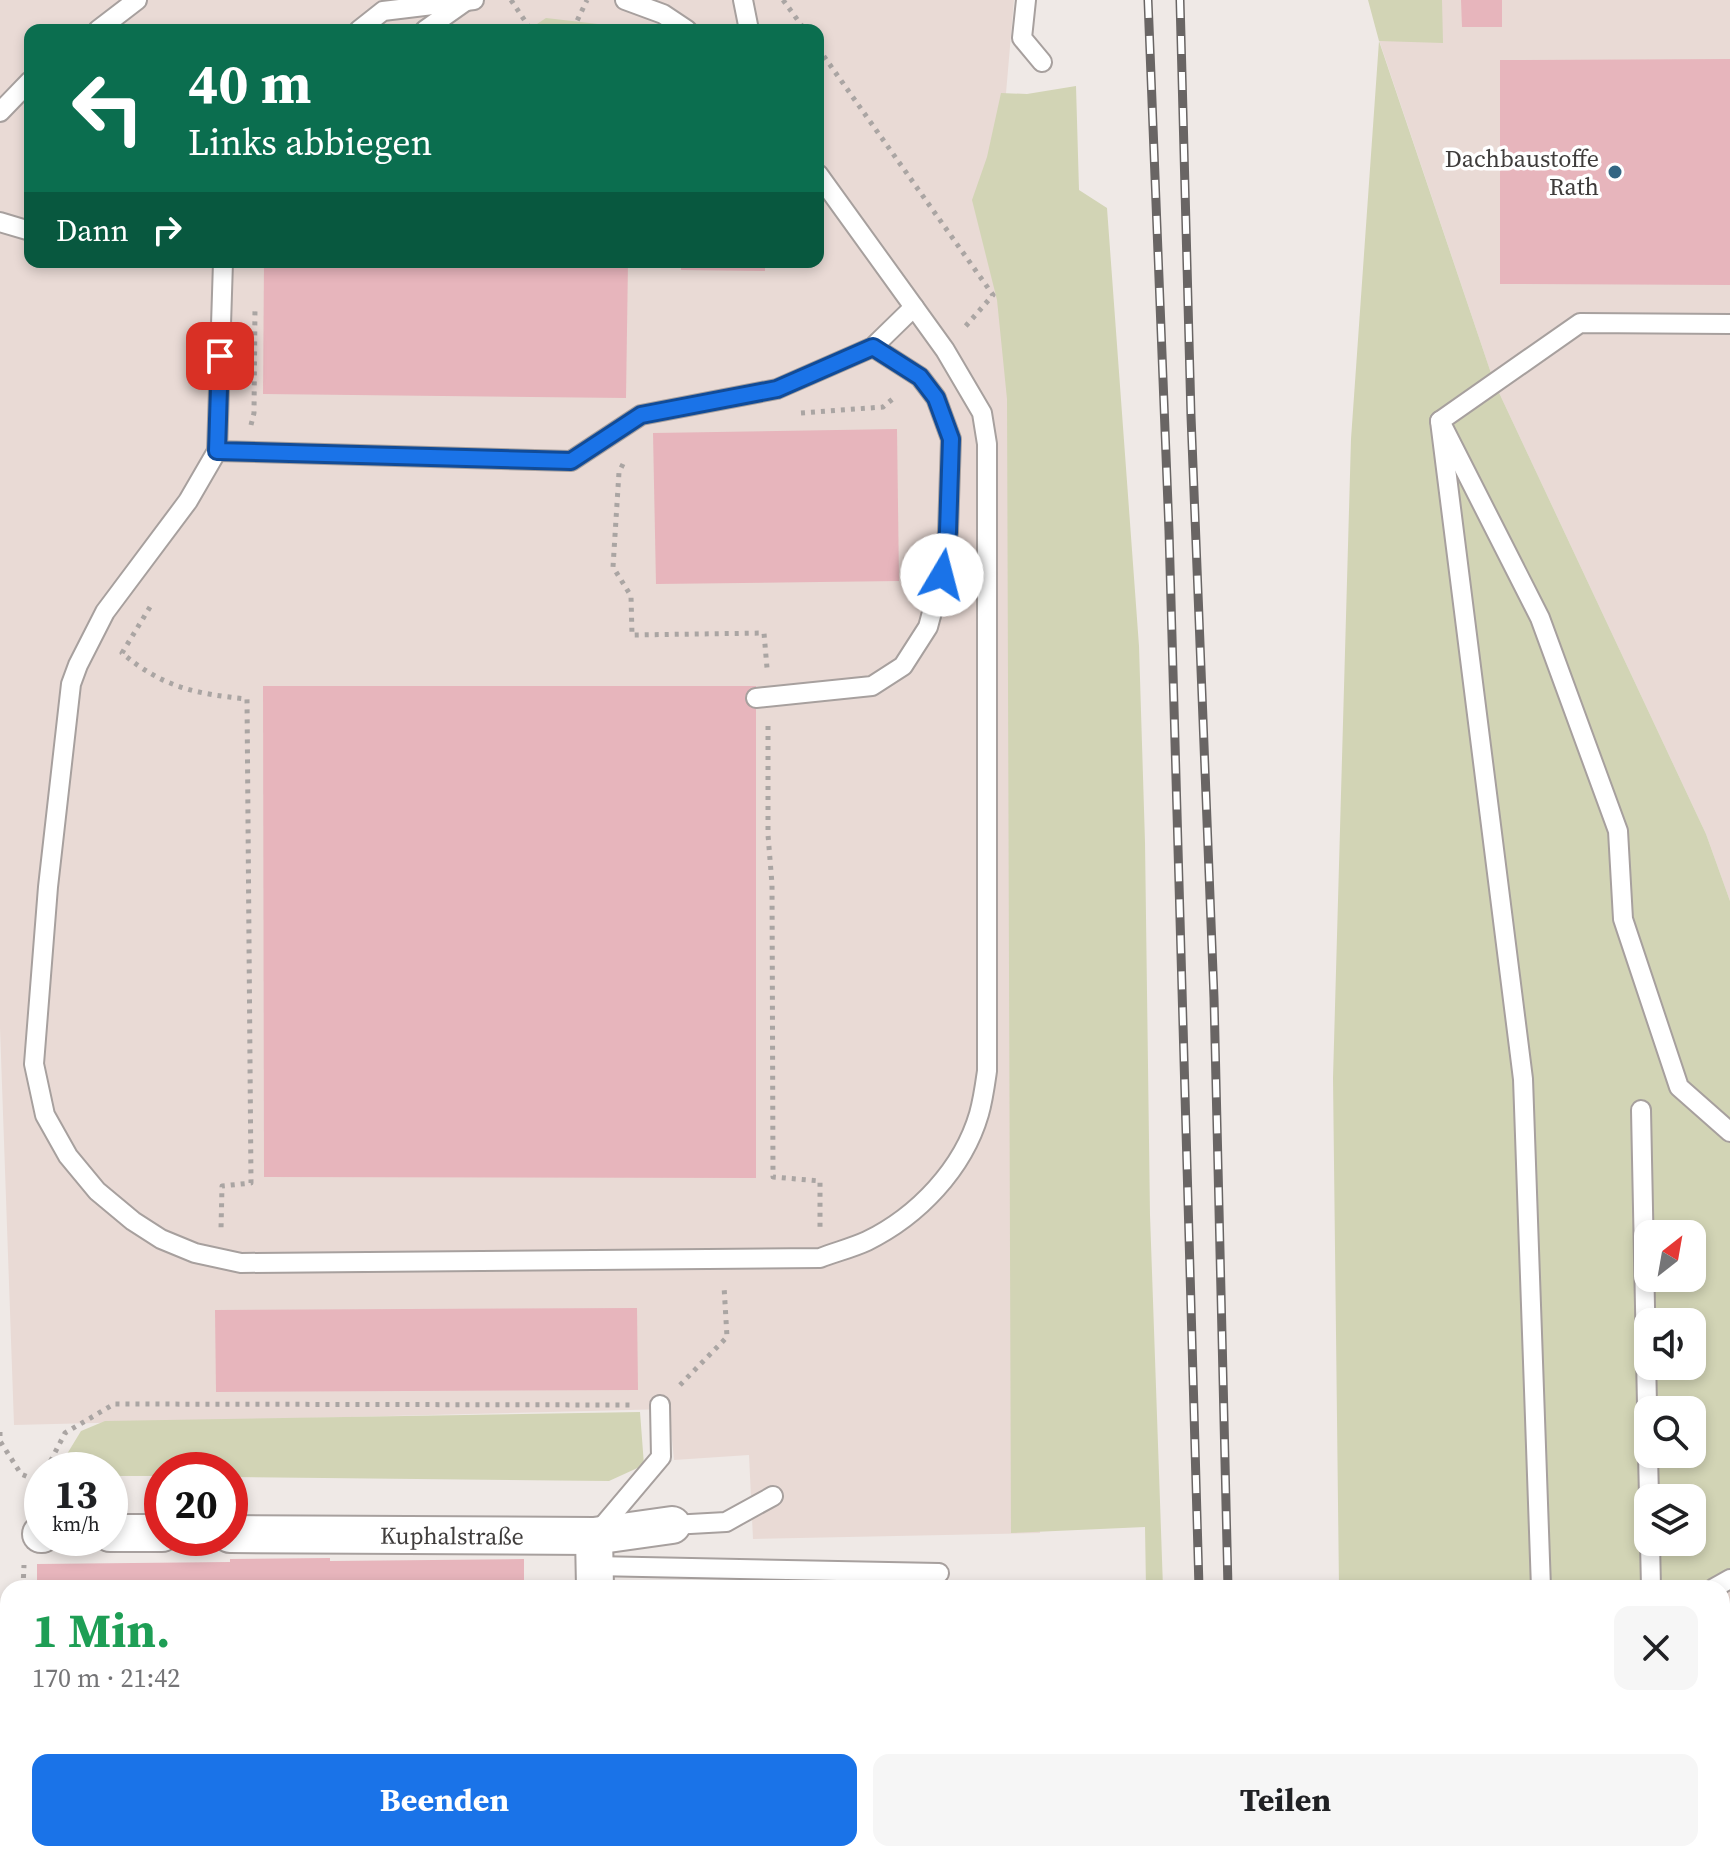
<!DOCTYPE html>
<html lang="de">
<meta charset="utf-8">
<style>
body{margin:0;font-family:"Source Serif 4",serif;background:#f6f6f6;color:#202124;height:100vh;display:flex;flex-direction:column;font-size:30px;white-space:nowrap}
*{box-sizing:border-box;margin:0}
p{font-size:26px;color:#757577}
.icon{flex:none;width:44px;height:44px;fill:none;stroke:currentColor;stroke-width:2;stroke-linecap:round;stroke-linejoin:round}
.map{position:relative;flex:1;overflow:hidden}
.details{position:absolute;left:0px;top:1580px;width:1730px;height:282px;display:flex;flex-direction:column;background:#fff;border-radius:24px 24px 0 0;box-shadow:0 4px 12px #0003}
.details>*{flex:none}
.hud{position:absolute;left:24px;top:24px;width:800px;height:244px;border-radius:16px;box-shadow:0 4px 12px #0003;background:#0b6e4f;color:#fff;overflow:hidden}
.needle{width:52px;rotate:31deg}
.tools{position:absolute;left:1634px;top:1220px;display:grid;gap:16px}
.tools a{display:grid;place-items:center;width:72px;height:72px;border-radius:16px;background:#fff;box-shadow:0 4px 12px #0003;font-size:40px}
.speed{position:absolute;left:24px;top:1452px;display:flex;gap:16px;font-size:40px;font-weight:700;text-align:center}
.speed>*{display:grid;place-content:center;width:104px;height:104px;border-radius:50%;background:#fff;box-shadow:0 4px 12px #0003;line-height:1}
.speed small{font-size:20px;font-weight:400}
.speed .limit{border:12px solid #d22;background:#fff;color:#111}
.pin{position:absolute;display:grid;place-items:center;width:68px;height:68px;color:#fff;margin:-34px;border-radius:16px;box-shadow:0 4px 12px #0006}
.me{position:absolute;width:88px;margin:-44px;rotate:8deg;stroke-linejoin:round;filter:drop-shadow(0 0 6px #0008)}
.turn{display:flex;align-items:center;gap:28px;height:168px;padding:0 32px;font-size:36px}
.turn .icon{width:104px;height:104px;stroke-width:2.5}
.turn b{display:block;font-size:56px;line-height:68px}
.then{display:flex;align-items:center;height:76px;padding:0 32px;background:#0003;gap:16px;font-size:30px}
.round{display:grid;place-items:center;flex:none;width:84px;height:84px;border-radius:16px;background:#f6f6f6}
.head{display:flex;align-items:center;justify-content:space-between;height:136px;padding:0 32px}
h1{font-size:48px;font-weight:700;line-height:60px;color:#1e9e55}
.cta{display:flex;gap:16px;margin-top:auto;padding:16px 32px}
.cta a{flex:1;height:92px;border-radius:16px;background:#1a73e8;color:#fff;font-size:32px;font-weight:700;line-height:92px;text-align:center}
.cta a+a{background:#f6f6f6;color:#202124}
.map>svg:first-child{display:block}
</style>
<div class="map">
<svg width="1730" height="1861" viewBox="0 0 1730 1861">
<rect width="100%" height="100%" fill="#efe9e6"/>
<g fill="#e9dad5" fill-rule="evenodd">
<path d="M0,0H1014L997,198L1031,534L1040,1533L753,1539L749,1455L674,1460L669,1409L14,1425L0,1028ZM30,30H818V262H30Z"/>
<polygon points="1381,0 1730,0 1730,901 1706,834 1494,382 1379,40"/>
<polygon points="1730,1579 1730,1861 1477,1861 1476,1854 1722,1854 1722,1588"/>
</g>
<g fill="#d2d4b5" fill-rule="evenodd">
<path d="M1368,0H1442L1443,43L1379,41L1494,382L1706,834L1730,901V1579L1714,1588H1339L1333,1078L1351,439L1379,41ZM1648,1234H1692V1278H1648ZM1648,1322H1692V1366H1648ZM1648,1410H1692V1454H1648ZM1648,1498H1692V1542H1648Z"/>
<polygon points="546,18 650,30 528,30"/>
<polygon points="1076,86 1079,190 1107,208 1139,646 1145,842 1150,1215 1163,1588 1146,1588 1145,1527 1011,1533 1007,399 997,300 972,200 987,157 1001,93 1027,94"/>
<polygon points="640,1412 644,1465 609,1481 230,1477 230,1470 162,1470 162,1476 110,1476 110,1470 75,1469 67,1454 81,1431 105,1421"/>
<polygon points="1344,1854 1476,1854 1477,1861 1344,1861"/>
</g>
<g fill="#e7b5bc">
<polygon points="1461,0 1502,0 1502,27 1462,27"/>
<polygon points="1730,59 1730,285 1500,284 1500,60"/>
<polygon points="264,262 628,262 626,398 263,394"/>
<polygon points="681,262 765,262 765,271 681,270"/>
<polygon points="897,429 899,581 656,584 653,433"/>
<polygon points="263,686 756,686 756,1178 264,1177"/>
<polygon points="637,1308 638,1390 216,1392 215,1310"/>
<polygon points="330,1558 330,1561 524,1559 524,1588 37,1588 37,1564 230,1562 230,1559"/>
<polygon points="1042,1580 1042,1588 966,1588 966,1581"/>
<polygon points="1730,1702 1730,1752 1722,1754 1722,1704"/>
<rect x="40" y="1854" width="57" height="7"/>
<rect x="213" y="1854" width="316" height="7"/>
<polygon points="644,1854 710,1854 711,1861 644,1861"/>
<polygon points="1539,1854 1565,1854 1565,1855 1540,1860"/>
</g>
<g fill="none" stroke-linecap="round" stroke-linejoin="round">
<g stroke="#a7a09e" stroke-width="22">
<g id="lane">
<polyline points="625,0 663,14 687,30"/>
<polyline points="743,0 749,30"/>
<polyline points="1026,0 1022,38 1042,62"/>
<polyline points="98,30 137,0"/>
<polyline points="359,30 383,11 474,0"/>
<polyline points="425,30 466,1"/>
<polyline points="0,112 30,81"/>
<polyline points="0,222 30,231"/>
<path d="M223,262L217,451L188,501L105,612L78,665L71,684L48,887L34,1064L45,1115L68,1156L97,1191L133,1221L161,1239L195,1253L241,1263L820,1258C835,1252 852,1248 867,1241C918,1216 963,1169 979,1114C983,1100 985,1085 987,1071V444L982,413L945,350L914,307"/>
<polyline points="1730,324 1580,323 1440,421 1540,618 1618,831 1623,919 1679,1087 1730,1132"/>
<polyline points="1440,421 1523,1079 1541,1588"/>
<polyline points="217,451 571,461 641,415 777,389 873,347 914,307 818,174"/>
<polyline points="756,698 872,686 903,666 928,627 942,575 948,532 951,439 936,398 920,377 873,347"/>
<polyline points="1641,1110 1648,1454"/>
<polyline points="1648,1454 1649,1498"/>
<polyline points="672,1525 726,1522 773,1496"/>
<polyline points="596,1534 661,1457 660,1405"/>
<polyline points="1650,1542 1651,1588"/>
<polyline points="594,1566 939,1573"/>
<polyline points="1714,1588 1730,1579"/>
<polyline points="1722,1787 1730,1784"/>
<polyline points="867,1854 872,1861"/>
<polyline points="1491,1854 1493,1861"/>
</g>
</g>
<g stroke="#a7a09e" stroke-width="40">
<g id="street">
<polyline points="110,1533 162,1533"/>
<polyline points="41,1534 42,1534"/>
<path id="s1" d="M230,1534L594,1536L672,1525"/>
<polyline points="594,1536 595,1588"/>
<polyline points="189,1854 189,1861"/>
<polyline points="597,1854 597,1861"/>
</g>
</g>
<g stroke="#aaa5a3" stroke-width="5" stroke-dasharray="4 6" stroke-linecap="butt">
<polyline points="511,0 531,30"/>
<polyline points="783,0 805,30"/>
<polyline points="577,30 576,23 587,0"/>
<polyline points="818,48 993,295 964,328"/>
<polyline points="801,413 883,407 895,397"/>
<polyline points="251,425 254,413 255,307"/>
<polyline points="623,464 619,472 613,567 631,596 632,635 764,633 767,668"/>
<path d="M150,607L122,653C162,687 196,694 247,699L251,1183L222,1186L221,1229"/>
<polyline points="768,726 768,835 772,884 773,1177 820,1181 820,1228"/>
<polyline points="680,1385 727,1337 724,1286"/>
<polyline points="0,1432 0,1441 21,1474 40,1482"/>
<polyline points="46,1470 65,1433 114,1404 630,1405"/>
<polyline points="40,1495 42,1478"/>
<polyline points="23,1588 24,1565"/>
<polyline points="8,1854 9,1861"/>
<polyline points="111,1854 111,1861"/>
</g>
<use href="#lane" stroke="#fff" stroke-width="18"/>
<use href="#street" stroke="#fff" stroke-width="36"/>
<g stroke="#696564" stroke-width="9">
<g id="rail">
<polyline points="1148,0 1169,531 1199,1588"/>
<polyline points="1180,0 1191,416 1214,998 1228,1588"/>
<polyline points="1200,1854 1200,1861"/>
<polyline points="1232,1854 1232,1861"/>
</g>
</g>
<use href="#rail" stroke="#fff" stroke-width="6" stroke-dasharray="18" stroke-linecap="butt"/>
</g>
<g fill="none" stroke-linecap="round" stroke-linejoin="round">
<g stroke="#114b97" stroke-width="20">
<polyline id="route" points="220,356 217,451 571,461 641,415 777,389 873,347 920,377 936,398 951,439 948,532 942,575"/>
</g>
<use href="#route" stroke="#1a73e8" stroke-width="14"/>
</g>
<circle fill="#336683" stroke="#fff" stroke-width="3" cx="1615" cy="172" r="8"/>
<g text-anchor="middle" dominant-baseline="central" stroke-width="7" stroke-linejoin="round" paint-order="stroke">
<g font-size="24" fill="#3f3c3b" stroke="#fff" text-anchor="end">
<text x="1599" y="158">Dachbaustoffe<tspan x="1599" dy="28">Rath</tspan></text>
</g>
<g font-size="24" fill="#3f3c3b" stroke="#fff">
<text stroke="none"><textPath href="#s1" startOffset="222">Kuphalstraße</textPath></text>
</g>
</g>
</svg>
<div class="tools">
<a><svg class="needle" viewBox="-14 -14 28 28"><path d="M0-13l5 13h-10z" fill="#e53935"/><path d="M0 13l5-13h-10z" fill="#757577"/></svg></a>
<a><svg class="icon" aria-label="sound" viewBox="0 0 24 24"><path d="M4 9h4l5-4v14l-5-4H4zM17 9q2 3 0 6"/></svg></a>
<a><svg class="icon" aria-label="search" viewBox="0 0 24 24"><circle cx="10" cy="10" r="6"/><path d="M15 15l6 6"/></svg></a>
<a><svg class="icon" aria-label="layers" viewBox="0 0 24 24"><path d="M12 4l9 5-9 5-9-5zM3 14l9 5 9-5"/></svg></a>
</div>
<div class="speed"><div>13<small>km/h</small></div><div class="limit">20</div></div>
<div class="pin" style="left:220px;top:356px;background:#d93025"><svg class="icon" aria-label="arrive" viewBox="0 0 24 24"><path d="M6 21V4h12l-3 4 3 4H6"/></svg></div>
<svg class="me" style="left:942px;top:575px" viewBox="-20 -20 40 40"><circle r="19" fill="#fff"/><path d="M0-13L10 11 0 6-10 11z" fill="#1a73e8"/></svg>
<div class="hud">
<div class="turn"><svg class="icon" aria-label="left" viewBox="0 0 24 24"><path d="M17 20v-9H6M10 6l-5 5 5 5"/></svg><div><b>40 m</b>Links abbiegen</div></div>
<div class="then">Dann<svg class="icon" aria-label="right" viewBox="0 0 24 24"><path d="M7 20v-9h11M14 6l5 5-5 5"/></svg></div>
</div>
<section class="details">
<div class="head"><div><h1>1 Min.</h1><p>170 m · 21:42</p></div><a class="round"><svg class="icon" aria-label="close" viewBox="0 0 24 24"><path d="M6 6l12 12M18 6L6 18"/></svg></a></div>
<div class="cta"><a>Beenden</a><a>Teilen</a></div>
</section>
</div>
